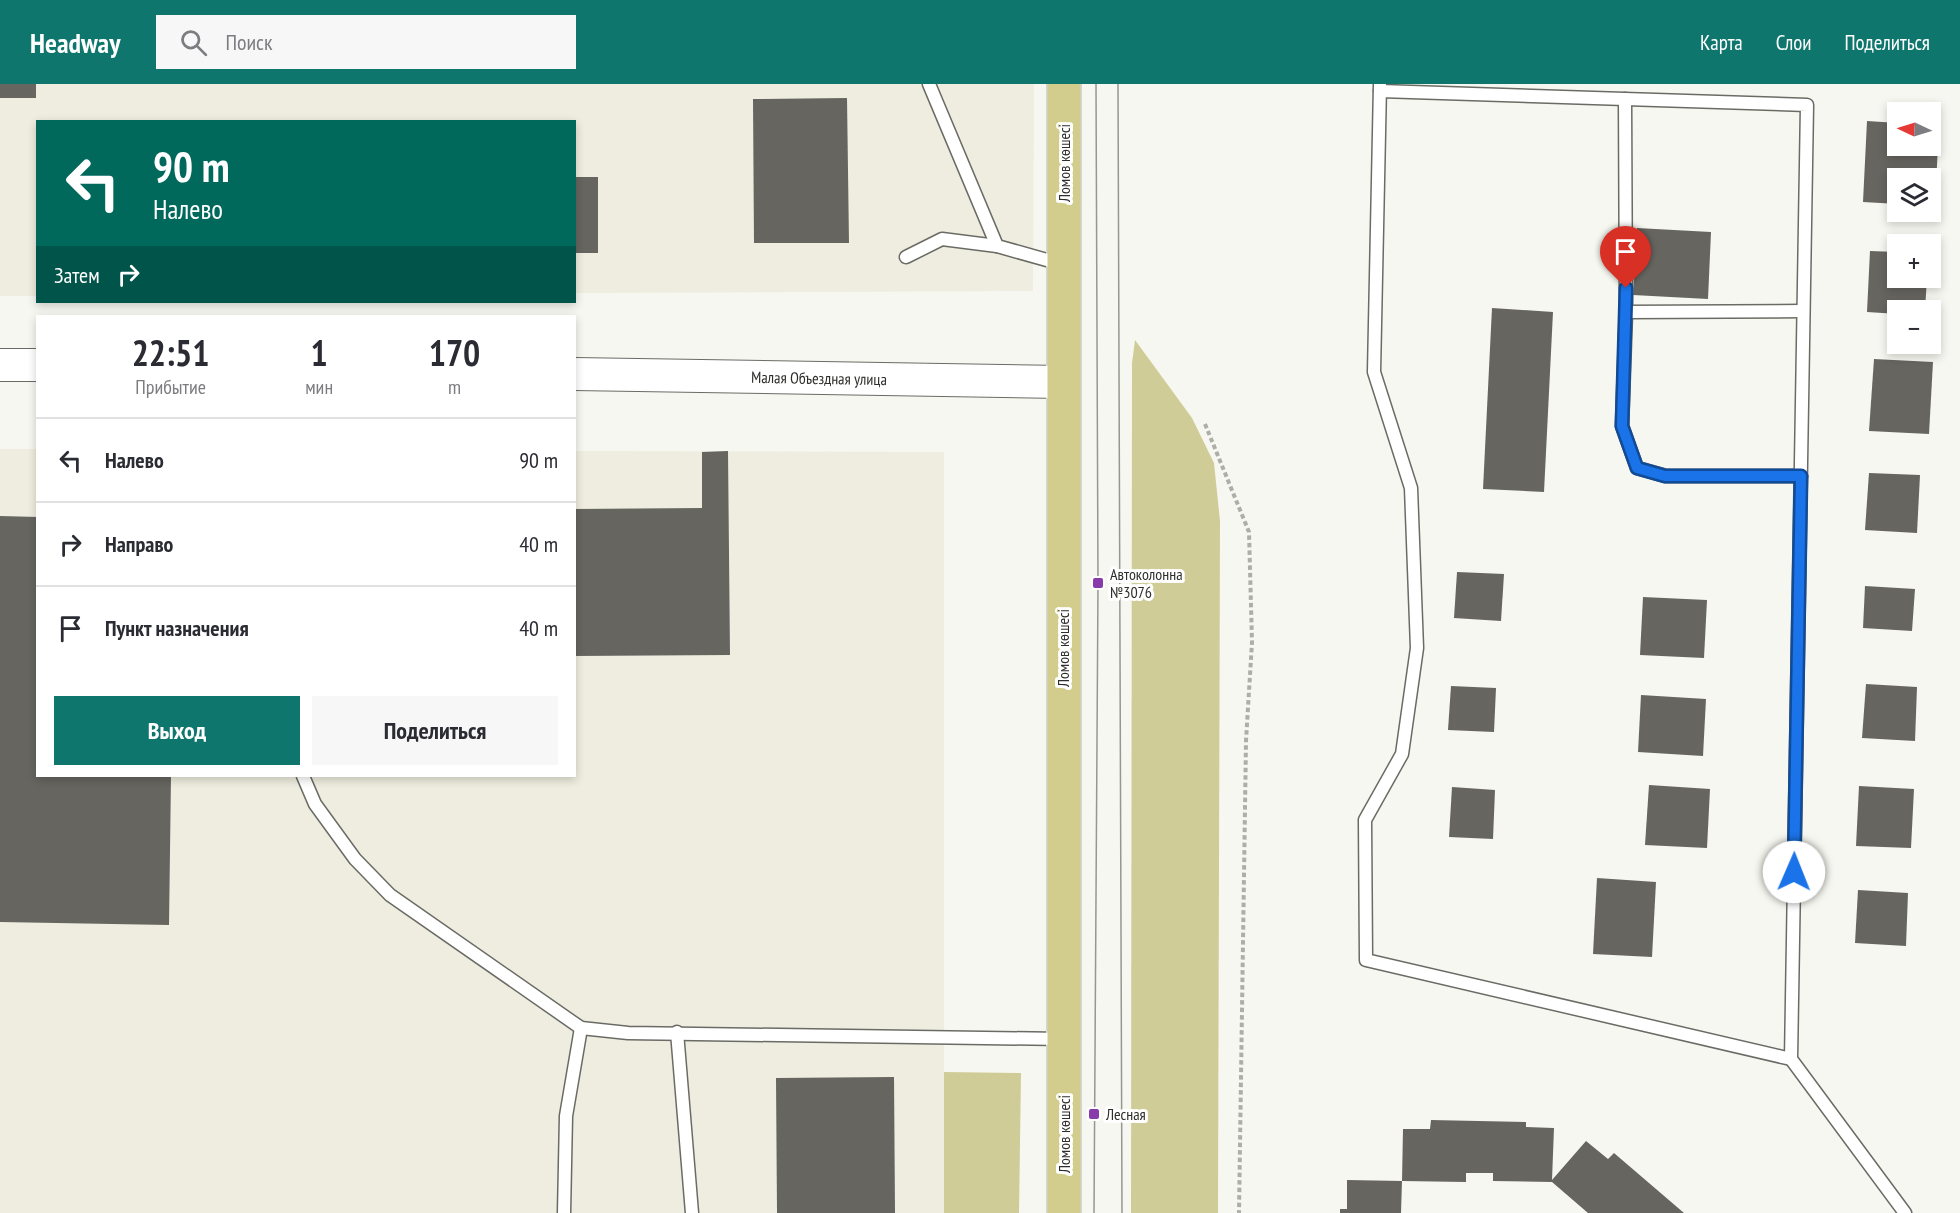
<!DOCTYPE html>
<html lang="ru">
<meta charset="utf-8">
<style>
body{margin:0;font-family:"PT Sans Narrow",sans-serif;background:#f7f7f7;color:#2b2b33;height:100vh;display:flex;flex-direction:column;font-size:22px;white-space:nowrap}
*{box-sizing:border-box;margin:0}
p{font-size:20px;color:#7c7c81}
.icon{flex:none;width:33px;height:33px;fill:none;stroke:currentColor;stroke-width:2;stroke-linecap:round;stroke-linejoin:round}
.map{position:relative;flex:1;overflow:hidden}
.details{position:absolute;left:36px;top:231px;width:540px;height:462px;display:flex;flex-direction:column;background:#fff;border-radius:0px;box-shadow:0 3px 9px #0003}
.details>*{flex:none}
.hud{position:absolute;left:36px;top:36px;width:540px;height:183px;border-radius:0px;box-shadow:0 3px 9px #0003;background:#00695c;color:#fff;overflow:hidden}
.needle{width:39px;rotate:274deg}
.tools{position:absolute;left:1887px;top:18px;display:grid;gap:12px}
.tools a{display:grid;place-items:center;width:54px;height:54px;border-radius:0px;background:#fff;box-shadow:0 3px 9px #0003;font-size:30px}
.pin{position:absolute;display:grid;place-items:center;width:51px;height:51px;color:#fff;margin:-62px -26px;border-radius:50% 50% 50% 0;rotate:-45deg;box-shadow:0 0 6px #0007}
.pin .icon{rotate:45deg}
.me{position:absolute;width:66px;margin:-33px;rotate:1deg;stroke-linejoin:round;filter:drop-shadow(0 0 4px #0008)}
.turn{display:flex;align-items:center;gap:21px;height:126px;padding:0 18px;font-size:27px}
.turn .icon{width:78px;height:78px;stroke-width:2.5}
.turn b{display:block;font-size:42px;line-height:51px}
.then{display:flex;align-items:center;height:57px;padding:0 18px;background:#0003;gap:12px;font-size:22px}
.eta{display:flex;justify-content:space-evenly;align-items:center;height:102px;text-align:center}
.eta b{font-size:36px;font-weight:700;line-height:42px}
.primary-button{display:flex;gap:12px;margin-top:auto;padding:12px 18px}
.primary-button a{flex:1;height:69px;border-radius:0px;background:#0f766e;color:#fff;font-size:24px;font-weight:700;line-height:69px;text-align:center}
.primary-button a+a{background:#f7f7f7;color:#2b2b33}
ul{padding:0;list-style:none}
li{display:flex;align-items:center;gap:18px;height:84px;padding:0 18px;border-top:2px solid #e1e1e2}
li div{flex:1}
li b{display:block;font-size:22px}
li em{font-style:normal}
header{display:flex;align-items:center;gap:36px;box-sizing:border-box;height:84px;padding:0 30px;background:#0f766e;color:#fff}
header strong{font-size:28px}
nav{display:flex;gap:33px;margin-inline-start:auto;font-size:21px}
.search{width:420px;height:54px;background:#f7f7f7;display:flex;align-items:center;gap:15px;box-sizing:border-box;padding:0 21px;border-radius:0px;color:#7c7c81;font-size:22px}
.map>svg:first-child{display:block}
</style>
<header>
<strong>Headway</strong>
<div class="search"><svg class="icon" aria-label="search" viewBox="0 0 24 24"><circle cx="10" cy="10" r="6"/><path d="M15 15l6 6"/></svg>Поиск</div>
<nav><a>Карта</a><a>Слои</a><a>Поделиться</a></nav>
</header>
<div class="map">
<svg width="1960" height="1129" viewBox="0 0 1960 1129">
<rect width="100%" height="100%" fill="#f7f7f1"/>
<g fill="#eeeddf">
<polygon points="0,0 1034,0 1033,207 575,209 574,38 38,38 37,212 0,212"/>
<polygon points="0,365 37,365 38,692 574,692 575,367 944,368 944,1129 0,1129"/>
</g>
<g fill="#d0cc97">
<polygon points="1135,256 1192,334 1214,379 1220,437 1218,1129 1131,1129 1132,279"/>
<polygon points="944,988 1021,989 1019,1129 944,1129"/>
</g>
<g fill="#666560">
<rect x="0" y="0" width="36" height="14"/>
<polygon points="847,14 849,159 754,159 753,15"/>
<polygon points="1867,37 1898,39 1898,62 1930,62 1930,41 1939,41 1935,122 1930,122 1930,94 1898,94 1898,120 1863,118"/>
<rect x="574" y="93" width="24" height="76"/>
<polygon points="1637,144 1711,148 1708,215 1633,211"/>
<polygon points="1870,167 1898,168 1898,194 1927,194 1925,226 1898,226 1898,230 1867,228"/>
<polygon points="1492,224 1553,228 1544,408 1483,405"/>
<polygon points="1874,275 1933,278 1929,350 1869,347"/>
<polygon points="728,367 730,571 574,572 574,425 702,424 702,368"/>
<polygon points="1869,389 1920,391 1917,449 1865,446"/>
<polygon points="0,432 38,433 38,692 171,692 169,841 0,838"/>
<polygon points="1457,488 1504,490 1501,537 1454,534"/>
<polygon points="1865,502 1915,505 1912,547 1863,544"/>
<polygon points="1643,513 1707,516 1704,574 1640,571"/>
<polygon points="1866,600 1917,603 1915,657 1862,654"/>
<polygon points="1451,602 1496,604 1494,648 1448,646"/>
<polygon points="1641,611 1706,615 1703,672 1638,668"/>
<polygon points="1649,701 1710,705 1707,764 1645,761"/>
<polygon points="1859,702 1914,705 1911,764 1856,762"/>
<polygon points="1452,703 1495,706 1493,755 1449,753"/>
<polygon points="1597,794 1656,798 1652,873 1593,870"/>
<polygon points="1858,806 1908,809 1906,862 1855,859"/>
<polygon points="894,993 895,1129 777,1129 776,994"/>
<polygon points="1431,1036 1526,1038 1526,1043 1554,1044 1552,1096 1586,1057 1608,1075 1614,1069 1684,1129 1588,1129 1552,1098 1493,1097 1493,1089 1466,1089 1466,1098 1402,1097 1403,1045 1430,1045"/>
<polygon points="1347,1096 1402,1097 1401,1129 1340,1129 1340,1125 1347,1125"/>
</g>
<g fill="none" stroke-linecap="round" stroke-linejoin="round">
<g stroke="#6b6b66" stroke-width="15">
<g id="service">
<polyline points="929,0 997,162 1061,180"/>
<polyline points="1380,1 1374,288 1411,404 1417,564 1402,670 1365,736 1366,876 1791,975"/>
<polyline points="1380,7 1807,21 1791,975 1905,1129"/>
<polyline points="1625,15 1626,228 1622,342 1637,384 1666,392 1801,392"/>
<polyline points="906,173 942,155 997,162"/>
<polyline points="1626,228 1803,227"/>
<polyline points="303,692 315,720 355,775 390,811 581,944 628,949 1063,955"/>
<polyline points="677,948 692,1129"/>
<polyline points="564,1129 566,1032 581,944"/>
</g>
</g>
<g stroke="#6b6b66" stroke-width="34">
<g id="tertiary">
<polyline points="0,281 38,281"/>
<polyline points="574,290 1063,298"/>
</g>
</g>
<g stroke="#d5d5d5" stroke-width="36">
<polyline id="primary" points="1064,1129 1064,0"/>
</g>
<polyline stroke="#aeaea9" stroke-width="4" stroke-dasharray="4.5 3" stroke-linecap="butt" points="1205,340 1249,448 1252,558 1246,657 1239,1129"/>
<use href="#service" stroke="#fff" stroke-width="12"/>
<use href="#tertiary" stroke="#fff" stroke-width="32"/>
<use href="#primary" stroke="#d2cd8c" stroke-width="33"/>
<g stroke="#969692" stroke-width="1.5">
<polyline points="1118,0 1122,1129"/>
<polyline points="1094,1129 1098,499 1096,0"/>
</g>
</g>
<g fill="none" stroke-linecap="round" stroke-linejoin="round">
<g stroke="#114b97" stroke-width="15">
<polyline id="route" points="1626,204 1622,342 1637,384 1665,392 1801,392 1794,788"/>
</g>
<use href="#route" stroke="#1a73e8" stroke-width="10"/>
</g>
<g fill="#883aaa" stroke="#fff" stroke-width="2">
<rect x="1092" y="493" width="12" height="12" rx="3"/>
<rect x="1088" y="1024" width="12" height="12" rx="3"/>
</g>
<g text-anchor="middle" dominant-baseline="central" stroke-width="6" stroke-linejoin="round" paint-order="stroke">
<g font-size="16" fill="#2e2e2c" stroke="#fff">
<text transform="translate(1064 79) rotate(-90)">Ломов көшесі</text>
<text transform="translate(819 294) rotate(1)">Малая Объездная улица</text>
<text transform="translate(1063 564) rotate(-90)">Ломов көшесі</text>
<text transform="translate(1064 1050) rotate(-90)">Ломов көшесі</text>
</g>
<g font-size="16" fill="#2e2e2c" stroke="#fff" text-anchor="start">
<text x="1110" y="490">Автоколонна<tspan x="1110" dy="18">№3076</tspan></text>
<text x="1106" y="1030">Лесная</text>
</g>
</g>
</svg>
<div class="tools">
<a><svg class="needle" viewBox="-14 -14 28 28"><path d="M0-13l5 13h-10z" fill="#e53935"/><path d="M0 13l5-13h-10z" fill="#7c7c81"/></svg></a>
<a><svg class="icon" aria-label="layers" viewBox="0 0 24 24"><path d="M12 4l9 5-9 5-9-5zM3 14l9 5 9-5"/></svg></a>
<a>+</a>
<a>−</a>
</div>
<div class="pin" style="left:1626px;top:204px;background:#d93025"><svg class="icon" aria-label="arrive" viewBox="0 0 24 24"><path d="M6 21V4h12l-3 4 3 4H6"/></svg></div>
<svg class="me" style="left:1794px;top:788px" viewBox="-20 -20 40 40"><circle r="19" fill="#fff"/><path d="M0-13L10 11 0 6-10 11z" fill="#1a73e8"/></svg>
<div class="hud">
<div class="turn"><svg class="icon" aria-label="left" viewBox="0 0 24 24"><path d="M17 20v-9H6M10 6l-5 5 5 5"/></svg><div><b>90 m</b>Налево</div></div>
<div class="then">Затем<svg class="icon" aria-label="right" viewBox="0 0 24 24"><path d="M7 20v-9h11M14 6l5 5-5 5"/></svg></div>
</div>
<section class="details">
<div class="eta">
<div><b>22:51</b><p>Прибытие</p></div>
<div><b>1</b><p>мин</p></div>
<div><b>170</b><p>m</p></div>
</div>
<ul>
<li><svg class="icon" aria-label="left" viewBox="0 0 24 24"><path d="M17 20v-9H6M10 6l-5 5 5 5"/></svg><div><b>Налево</b></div><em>90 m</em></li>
<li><svg class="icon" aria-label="right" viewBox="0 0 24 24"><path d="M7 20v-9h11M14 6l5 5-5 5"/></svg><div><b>Направо</b></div><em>40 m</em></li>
<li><svg class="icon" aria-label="arrive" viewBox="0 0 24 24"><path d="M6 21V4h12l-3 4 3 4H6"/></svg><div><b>Пункт назначения</b></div><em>40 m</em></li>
</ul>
<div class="primary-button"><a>Выход</a><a>Поделиться</a></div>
</section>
</div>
